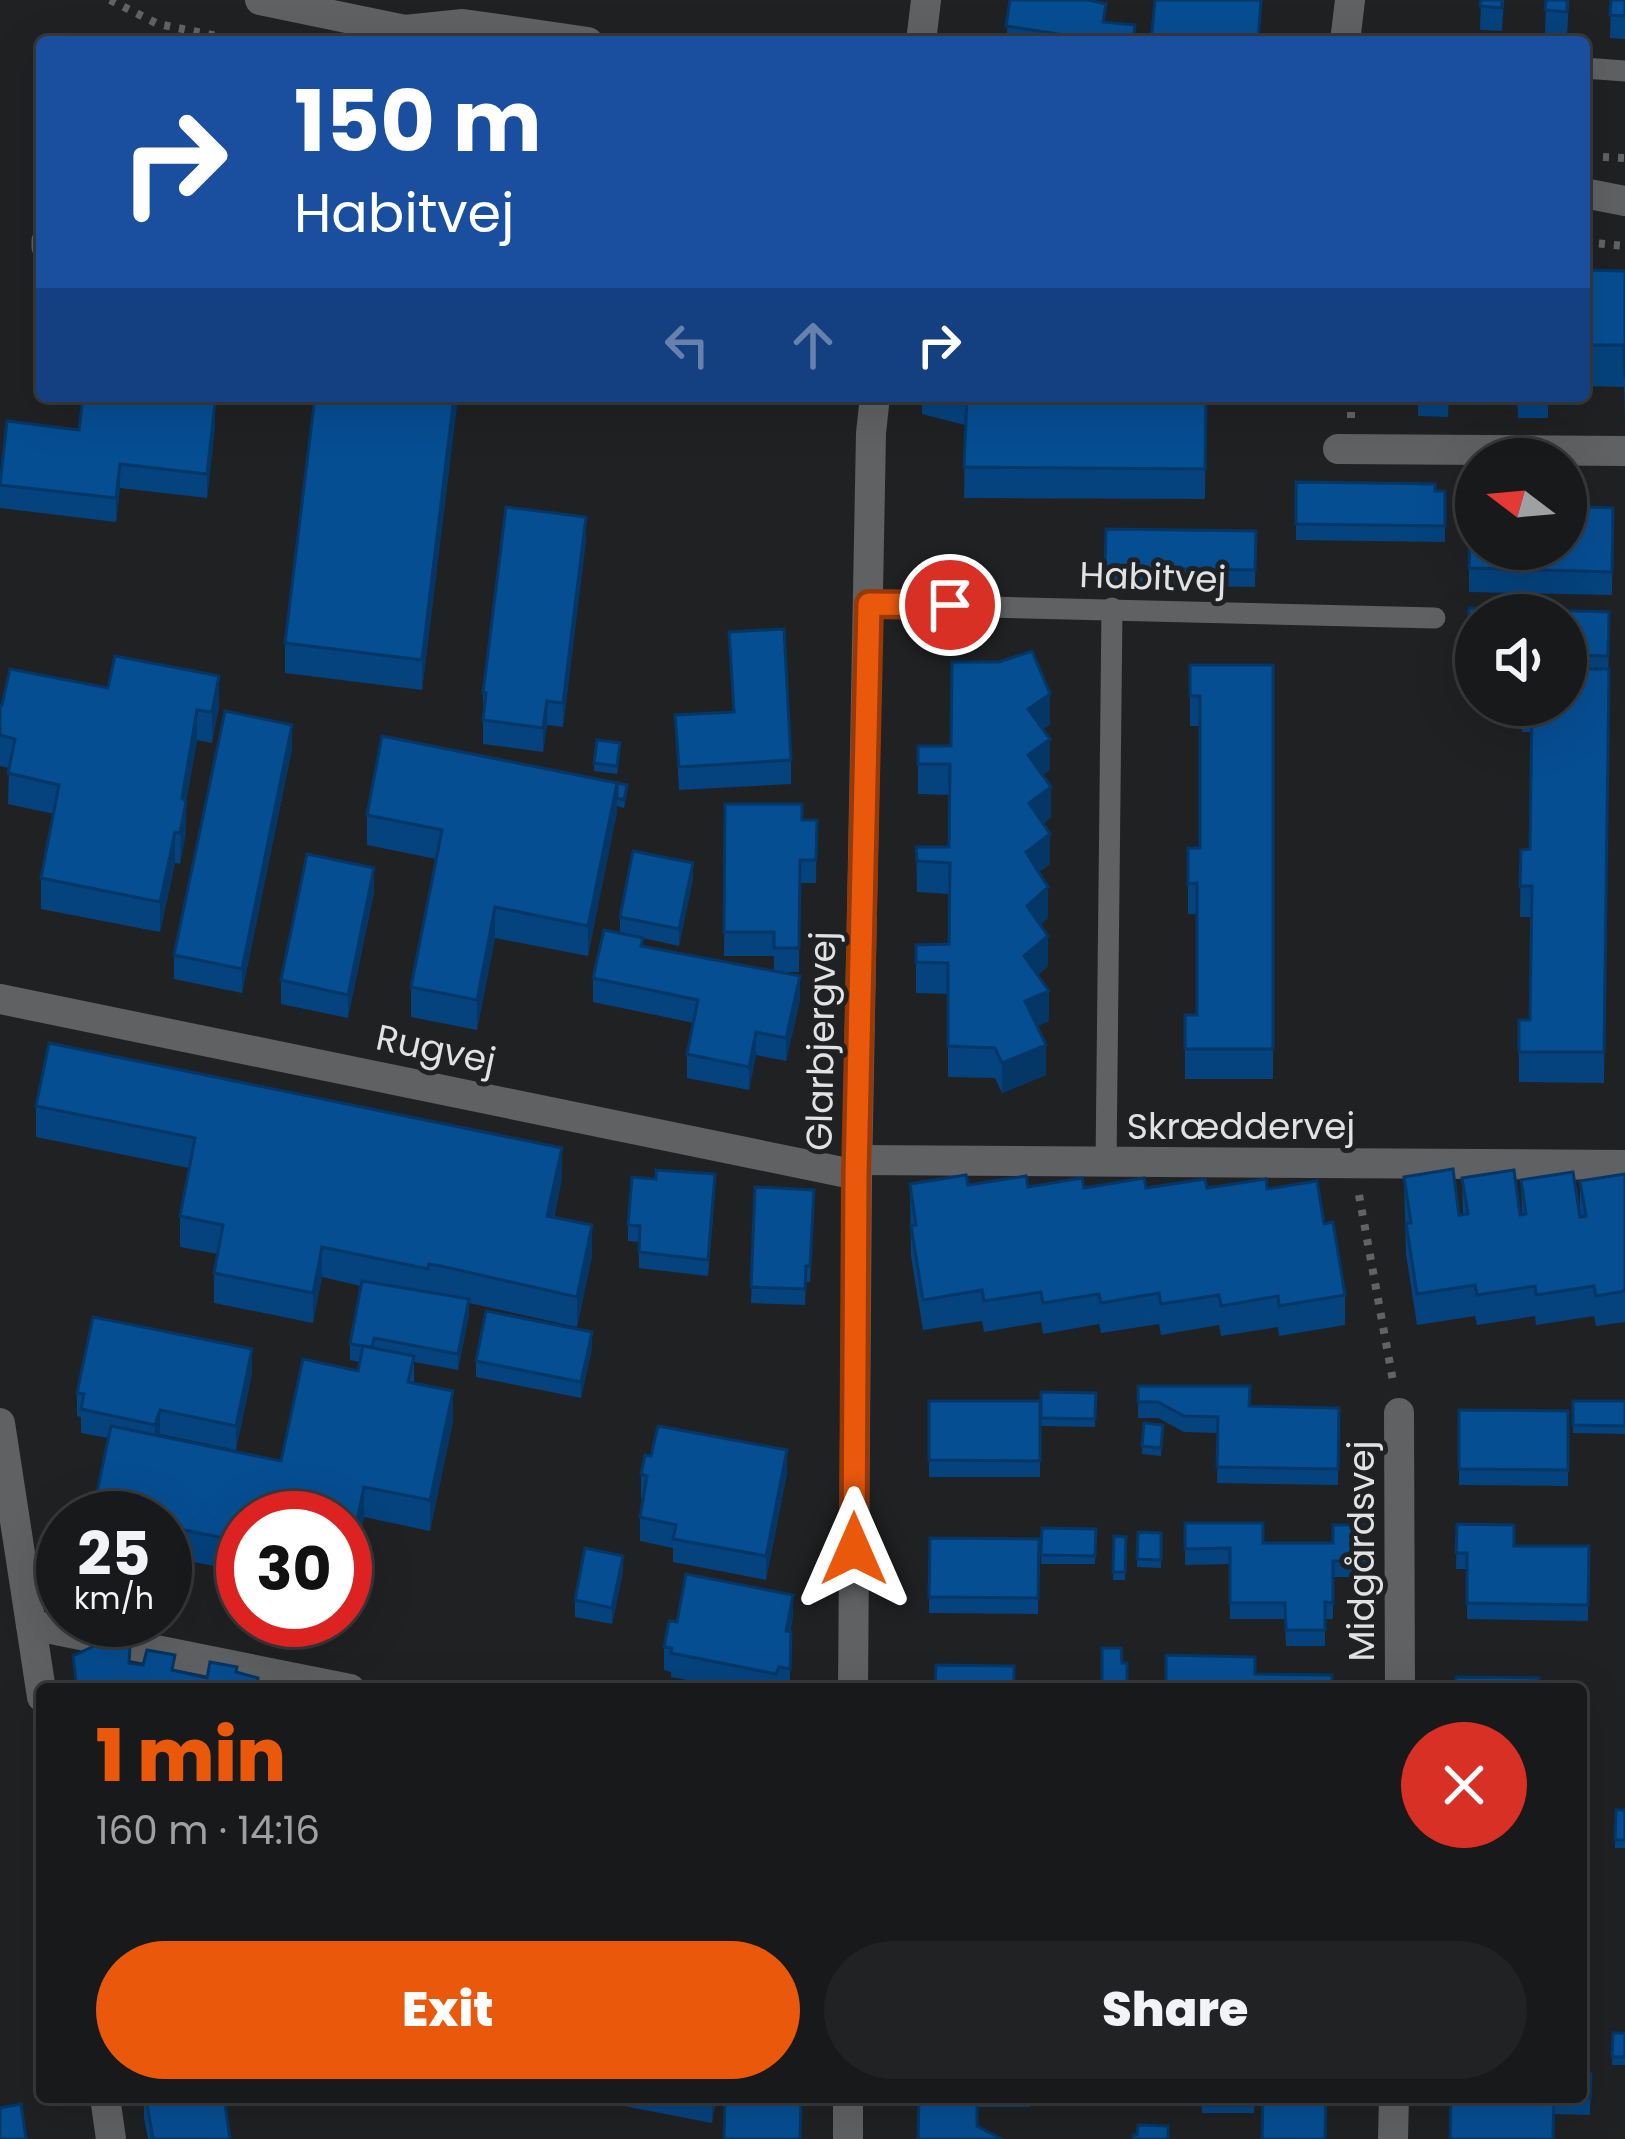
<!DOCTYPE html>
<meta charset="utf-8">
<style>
body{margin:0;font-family:Poppins,sans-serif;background:#212223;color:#f1f3f6;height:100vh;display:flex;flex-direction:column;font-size:45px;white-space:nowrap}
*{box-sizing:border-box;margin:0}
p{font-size:39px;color:#9fa0a2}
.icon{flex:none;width:66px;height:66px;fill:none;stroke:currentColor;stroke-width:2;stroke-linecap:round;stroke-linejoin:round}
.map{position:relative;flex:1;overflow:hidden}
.details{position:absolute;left:36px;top:1683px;width:1551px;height:420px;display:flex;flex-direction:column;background:#18191a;border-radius:12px;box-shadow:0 12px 48px #0002,0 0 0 3px #363839}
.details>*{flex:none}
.guide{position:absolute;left:36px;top:36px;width:1554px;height:366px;border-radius:12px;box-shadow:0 12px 48px #0002,0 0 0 3px #363839;background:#1a4fa0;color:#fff;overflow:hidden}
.needle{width:78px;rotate:286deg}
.buttons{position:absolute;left:1455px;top:438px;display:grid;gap:24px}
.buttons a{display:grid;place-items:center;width:132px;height:132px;border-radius:50%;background:#18191a;box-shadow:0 12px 48px #0002,0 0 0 3px #363839;font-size:60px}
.speed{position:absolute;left:36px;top:1491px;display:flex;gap:24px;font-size:60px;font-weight:700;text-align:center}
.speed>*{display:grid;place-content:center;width:156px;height:156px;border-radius:50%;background:#18191a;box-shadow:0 12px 48px #0002,0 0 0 3px #363839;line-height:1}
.speed small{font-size:30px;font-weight:400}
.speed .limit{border:18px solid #d22;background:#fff;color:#111}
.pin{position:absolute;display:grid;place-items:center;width:102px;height:102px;color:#fff;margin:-51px;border:6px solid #fff;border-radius:50%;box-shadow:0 3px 12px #0007}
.me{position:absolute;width:132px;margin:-66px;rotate:0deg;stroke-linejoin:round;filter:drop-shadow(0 0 9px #0008)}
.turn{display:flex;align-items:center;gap:42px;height:252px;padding:0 60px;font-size:54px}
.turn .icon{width:156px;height:156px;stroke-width:2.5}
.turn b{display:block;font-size:84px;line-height:102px}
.lanes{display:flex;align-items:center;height:114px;padding:0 60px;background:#0003;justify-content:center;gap:60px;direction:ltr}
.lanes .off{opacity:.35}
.round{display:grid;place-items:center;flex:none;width:126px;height:126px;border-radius:63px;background:#212223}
.overview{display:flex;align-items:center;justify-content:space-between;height:204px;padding:0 60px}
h1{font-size:72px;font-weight:800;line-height:90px;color:#ea580c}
.cta{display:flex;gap:24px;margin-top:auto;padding:24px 60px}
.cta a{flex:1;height:138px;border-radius:72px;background:#ea580c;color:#fff;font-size:48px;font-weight:800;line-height:138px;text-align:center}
.cta a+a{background:#212223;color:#f1f3f6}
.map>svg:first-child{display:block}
</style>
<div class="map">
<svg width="1625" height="2139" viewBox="0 0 1625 2139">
<rect width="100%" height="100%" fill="#202123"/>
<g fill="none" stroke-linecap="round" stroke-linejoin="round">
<g stroke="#626365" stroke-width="8" stroke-dasharray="6 9" stroke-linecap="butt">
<polyline points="110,0 158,24 247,42"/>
<polyline points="1603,157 1625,158"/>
<polyline points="1584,242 1625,246"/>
<polyline points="1351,418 1351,396"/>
<polyline points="1359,1195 1393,1381"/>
</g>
<g stroke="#606162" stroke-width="21">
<polyline points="1584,68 1625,71"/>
<polyline points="42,240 42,248"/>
<polyline points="869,604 1435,618"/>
<polyline points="1106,1165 1112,608"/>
</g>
<g stroke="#606162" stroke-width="30">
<polyline points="921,42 926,0"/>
<polyline points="1345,42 1350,0"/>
<polyline points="1338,449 1625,451"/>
<polyline points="0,999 857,1175"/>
<polyline points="857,1160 1625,1165"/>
<polyline points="1399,1413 1400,1689"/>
<polyline points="0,1423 42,1697"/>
<polyline points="31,1625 350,1689"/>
<polyline points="853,1689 857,1175 871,433 875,396"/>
<polyline points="105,2097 111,2139"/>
<polyline points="848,2139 848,2097"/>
<polyline points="1393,2139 1394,2097"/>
</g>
<g stroke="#606162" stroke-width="30">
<polyline points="260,0 405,30 423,39"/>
<polyline points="405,30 463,24 588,42"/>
<polyline points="1584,193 1625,201"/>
</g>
</g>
<g fill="#05437e">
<polygon points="1010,0 1091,0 1106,22 1135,25 1135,42 1006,42"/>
<polygon points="1481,0 1504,0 1502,31 1480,30"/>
<polygon points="1546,0 1569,0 1567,36 1545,34"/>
<polygon points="1611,0 1625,0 1625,39 1610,38"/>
<polygon points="1584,270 1625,271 1625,420 1624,387 1584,386"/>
<polygon points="458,396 422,690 285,673 285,643"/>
<polygon points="922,396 1206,396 1205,499 964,498 965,425 922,414"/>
<polygon points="1418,396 1449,396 1448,417 1418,416"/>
<polygon points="1517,396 1548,396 1548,418 1518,418"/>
<polygon points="215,426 207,498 120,488 116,522 0,508 0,485 79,430"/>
<polygon points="1296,482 1445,491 1445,542 1296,540"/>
<polygon points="1613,508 1612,595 1469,592 1469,568"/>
<polygon points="1106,529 1256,531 1255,587 1105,584"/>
<polygon points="586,540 563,727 547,725 543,752 483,744 483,693"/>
<polygon points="1469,608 1609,612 1604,1083 1519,1082 1519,1020 1530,1020 1532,917 1520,917 1521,850 1530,849 1532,732 1522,732 1522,705 1566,705 1566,615 1476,615 1476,669 1468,669"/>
<polygon points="729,632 791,760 791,784 679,790 675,715 733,712"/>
<polygon points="1190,665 1273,665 1273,1079 1185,1079 1185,1015 1197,1015 1197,914 1188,914 1188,848 1200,848 1200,726 1190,726"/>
<polygon points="108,688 219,707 212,743 197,740 186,802 186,832 180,864 175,863 160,932 41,909 41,878 54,814 8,804 9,768 0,766 0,705"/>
<polygon points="1050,725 1043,729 1050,770 1042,775 1051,817 1043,824 1050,864 1039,872 1048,918 1040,925 1048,966 1038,975 1049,1021 1037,1026 1046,1075 1002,1093 995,1078 948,1077 948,994 916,993 916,945 949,944 950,894 917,892 916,847 949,847 950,795 918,794 918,746 951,746"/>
<polygon points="292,749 242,993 174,979 174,955"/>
<polygon points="620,751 617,774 594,771 594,763"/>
<polygon points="627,793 624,808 617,806 588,956 495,938 477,1030 411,1017 411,987 436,859 367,845 367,815"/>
<polygon points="725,804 802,820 817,820 816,883 800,883 799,972 778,972 800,1000 786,1061 756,1055 749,1090 687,1078 687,1054 694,1023 593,1002 593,978 620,933 620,917 693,879 679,946 643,938 643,947 774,971 774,956 724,956"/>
<polygon points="374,892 348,1018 281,1004 281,980"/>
<polygon points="36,1106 562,1178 554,1218 592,1256 577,1327 469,1303 469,1315 458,1370 414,1362 414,1383 453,1421 430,1531 364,1517 348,1594 345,1593 345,1518 243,1518 243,1572 165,1556 165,1518 93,1518 108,1438 81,1433 81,1417 77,1416 77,1393 252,1373 236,1450 160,1434 159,1436 281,1461 358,1371 360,1362 350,1360 350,1344 361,1286 322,1277 313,1323 214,1303 214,1273 218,1254 180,1247 180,1216 189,1168 36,1137"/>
<polygon points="1625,1174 1625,1322 1596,1326 1594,1316 1536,1325 1535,1316 1477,1325 1475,1316 1417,1325 1406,1254 1404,1177 1459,1215 1463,1214 1462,1178 1520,1215 1522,1214 1521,1180 1580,1217 1580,1181"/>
<polygon points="910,1184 1028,1187 1267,1189 1324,1224 1345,1295 1345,1325 1279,1336 1278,1327 1221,1336 1219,1325 1161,1335 1159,1324 1101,1333 1099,1324 1043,1334 1041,1322 984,1332 982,1321 923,1330 911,1256"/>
<polygon points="755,1187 814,1206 810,1282 806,1282 805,1305 751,1303"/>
<polygon points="715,1191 708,1276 639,1268 639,1242 628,1241 628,1225"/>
<polygon points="592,1348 581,1398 476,1377 476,1361"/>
<polygon points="1138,1386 1250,1406 1339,1408 1338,1485 1217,1483 1218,1433 1184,1432 1158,1418 1138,1418"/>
<polygon points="1041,1392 1096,1393 1095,1427 1041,1426"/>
<rect x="929" y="1401" width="111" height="76"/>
<polygon points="1573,1401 1625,1401 1625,1434 1573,1433"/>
<polygon points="1459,1410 1568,1411 1568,1486 1459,1485"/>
<polygon points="1144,1423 1163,1425 1161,1456 1142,1454"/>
<polygon points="787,1473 766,1580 673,1562 673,1548 640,1541 640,1517 643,1498 641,1498 641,1474"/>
<polygon points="1185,1523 1263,1543 1333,1543 1369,1525 1368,1577 1333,1577 1333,1619 1325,1619 1325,1646 1286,1646 1285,1619 1230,1619 1230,1564 1185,1565"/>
<polygon points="1457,1524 1514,1546 1589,1546 1588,1621 1467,1619 1467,1569 1456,1569"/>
<polygon points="1042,1528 1096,1529 1095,1564 1041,1564"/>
<polygon points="1138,1532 1161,1533 1161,1568 1137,1567"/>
<polygon points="1114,1536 1126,1537 1125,1580 1113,1580"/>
<polygon points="930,1538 1039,1539 1038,1614 929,1613"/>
<polygon points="623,1572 612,1624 575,1617 575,1600"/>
<polygon points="793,1618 790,1632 790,1689 734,1689 671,1677 671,1672 664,1670 664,1647 677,1622"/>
<polygon points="1581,1799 1584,1799 1585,1845 1581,1845"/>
<polygon points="1616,1810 1625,1810 1625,1848 1615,1848"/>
<polygon points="1613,2033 1625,2033 1625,2065 1612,2065"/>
<polygon points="1591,2074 1590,2115 1554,2114 1451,2097 1581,2097"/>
<polygon points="144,2097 225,2097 230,2139 148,2139 144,2118"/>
<polygon points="577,2097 801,2097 725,2106 715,2105 712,2123"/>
<polygon points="919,2097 1030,2097 1030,2107 977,2107"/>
<rect x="1202" y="2097" width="52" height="16"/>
</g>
<g fill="#043766">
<polygon points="454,396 458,396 422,690 422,660"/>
<polygon points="215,403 215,426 207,498 207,474"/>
<polygon points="120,464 120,488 116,522 116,498"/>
<polygon points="586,517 586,540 563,727 563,703"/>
<polygon points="219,676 219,707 212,743 212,712"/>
<polygon points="1050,694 1050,725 1028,739 1028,709"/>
<polygon points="547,701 547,725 543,752 543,728"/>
<polygon points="197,710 197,740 186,802 186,832 180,864 182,798"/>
<polygon points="292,725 292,749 242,993 242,969"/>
<polygon points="1050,739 1050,770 1028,785 1028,755"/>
<polygon points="617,783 617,813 588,956 588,926"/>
<polygon points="1051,787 1051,817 1029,834 1029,803"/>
<polygon points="175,832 175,863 160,932 160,902"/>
<polygon points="1050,834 1050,864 1026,882 1026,852"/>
<polygon points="693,863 693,879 679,946 679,929"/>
<polygon points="374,868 374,892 348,1018 348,995"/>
<polygon points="1048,887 1048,918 1027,937 1027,906"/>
<polygon points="495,907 495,938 477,1030 477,1000"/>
<polygon points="1048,936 1048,966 1024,987 1024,956"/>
<polygon points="800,976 800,1000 786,1061 786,1038"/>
<polygon points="1049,991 1049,1021 1025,1031 1025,1001"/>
<polygon points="756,1032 756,1055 749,1090 749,1067"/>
<polygon points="1046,1045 1046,1075 1002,1093 1002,1063"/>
<polygon points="562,1148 562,1178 547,1247 547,1216"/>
<polygon points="592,1225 592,1256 577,1327 577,1297"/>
<polygon points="322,1247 322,1277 313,1323 313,1293"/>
<polygon points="469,1299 469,1315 458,1370 458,1354"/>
<polygon points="592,1332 592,1348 581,1398 581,1382"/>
<polygon points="252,1349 252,1373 236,1450 236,1426"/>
<polygon points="453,1391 453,1421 430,1531 430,1500"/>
<polygon points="160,1410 160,1434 155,1448 155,1425"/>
<polygon points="787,1450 787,1473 766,1580 766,1556"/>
<polygon points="364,1487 364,1517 348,1594 348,1563"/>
<polygon points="623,1556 623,1572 612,1624 612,1608"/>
<polygon points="793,1595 793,1618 786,1654 786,1631"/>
<polygon points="712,2097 715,2097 712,2123"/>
</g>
<g fill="#064e92" stroke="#043766" stroke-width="3">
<polygon points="1010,0 1088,0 1106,4 1103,22 1135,25 1133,42 1110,42 1006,26"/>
<polygon points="1155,0 1261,0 1258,42 1151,42"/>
<polygon points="1481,0 1502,0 1502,8 1480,6"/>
<polygon points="1546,0 1567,0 1567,12 1545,10"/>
<polygon points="1611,0 1625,0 1625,16 1610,15"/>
<polygon points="1584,270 1625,271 1625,378 1624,345 1584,345"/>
<polygon points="83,396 156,396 215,403 207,474 120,464 116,498 0,485 7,421 79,430"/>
<polygon points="315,396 454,396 422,660 285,643"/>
<polygon points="967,396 1206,396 1205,469 964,467"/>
<polygon points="1296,482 1435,484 1435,491 1445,491 1445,526 1296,524"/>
<polygon points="1471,504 1476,504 1476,549 1566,549 1566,506 1613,508 1612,572 1469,568"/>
<polygon points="506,507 586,517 563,703 547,701 543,728 483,720 486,693 483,693"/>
<polygon points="1106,529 1256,531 1255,570 1105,568"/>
<polygon points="1469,608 1609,612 1608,656 1566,655 1566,615 1476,615 1476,653 1468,652"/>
<polygon points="784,629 791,760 679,767 675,715 734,712 729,632"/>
<polygon points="1032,651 1050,694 1028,709 1050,739 1028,755 1051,787 1029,803 1050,834 1026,852 1048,887 1027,906 1048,936 1024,956 1049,991 1025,1001 1046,1045 1002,1063 995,1048 948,1046 948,963 916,962 916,945 949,944 950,863 917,861 916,847 949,847 950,764 918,764 918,746 951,746 952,662 999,662"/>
<polygon points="115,656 219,676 212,712 197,710 182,798 186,802 180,833 175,832 160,902 41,878 59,785 8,773 15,739 0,735 0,705 2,705 10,669 108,688"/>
<polygon points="1190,665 1273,665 1273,1049 1185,1049 1185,1015 1197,1015 1197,883 1188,884 1188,848 1200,848 1200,696 1190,696"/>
<polygon points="1566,669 1609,669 1604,1052 1519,1052 1519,1020 1530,1020 1532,886 1520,886 1521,850 1530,849 1532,705 1566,705"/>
<polygon points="225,711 292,725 242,969 174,955"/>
<polygon points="382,736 617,783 588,926 495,907 477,1000 411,987 442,830 367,815"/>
<polygon points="597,740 620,743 617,766 594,763"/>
<polygon points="617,783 627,785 624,800 617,798"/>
<polygon points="725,804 802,804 802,820 817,820 816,860 800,860 799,948 774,948 774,932 724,932"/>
<polygon points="633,851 693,863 679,929 620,917"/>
<polygon points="307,854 374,868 348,995 281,980"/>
<polygon points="604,930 643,938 641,946 800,976 786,1038 756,1032 749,1067 687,1054 698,1000 593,978"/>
<polygon points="49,1043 562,1148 547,1216 592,1225 577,1297 441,1266 429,1264 428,1269 322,1247 313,1293 214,1273 223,1225 180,1216 195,1138 36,1106"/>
<polygon points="1453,1169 1459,1215 1468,1214 1462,1178 1514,1170 1520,1215 1526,1214 1521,1180 1573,1172 1580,1217 1586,1216 1580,1181 1625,1174 1625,1291 1596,1296 1594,1286 1536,1295 1535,1286 1477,1295 1475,1285 1417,1294 1406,1223 1411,1223 1404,1177"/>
<polygon points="656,1170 715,1174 708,1260 639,1252 640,1226 628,1225 632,1177 656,1179"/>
<polygon points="966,1175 968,1185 1026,1176 1028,1187 1082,1178 1084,1188 1144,1178 1146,1188 1205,1179 1207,1188 1266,1179 1267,1189 1317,1181 1324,1224 1333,1222 1345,1295 1279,1306 1278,1296 1221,1306 1219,1295 1161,1304 1159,1293 1101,1303 1099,1294 1043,1303 1041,1292 984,1301 982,1290 923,1300 911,1226 916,1225 910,1184"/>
<polygon points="755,1187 814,1190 810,1266 806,1266 805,1289 751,1287"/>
<polygon points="362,1281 469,1299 458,1354 374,1338 372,1347 350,1344"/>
<polygon points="486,1311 592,1332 581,1382 476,1361"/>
<polygon points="93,1317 252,1349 236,1426 160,1410 155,1425 81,1409 84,1394 77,1393"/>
<polygon points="363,1346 414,1356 408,1382 453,1391 430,1500 364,1487 348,1563 345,1563 345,1518 243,1518 243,1542 165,1526 165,1518 129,1518 93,1511 111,1426 281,1461 303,1359 358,1371"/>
<polygon points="1138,1386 1250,1386 1249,1406 1339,1408 1338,1469 1217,1467 1218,1417 1184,1416 1158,1402 1138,1402"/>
<polygon points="1041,1392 1096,1393 1095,1419 1041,1418"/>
<polygon points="929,1401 1040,1401 1040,1461 929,1460"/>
<polygon points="1573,1401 1625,1401 1625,1426 1573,1425"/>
<polygon points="1459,1410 1568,1411 1568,1470 1459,1469"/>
<polygon points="1144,1423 1163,1425 1161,1448 1142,1446"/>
<polygon points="658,1426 787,1450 766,1556 673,1539 676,1525 640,1517 647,1476 641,1474 645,1455 651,1456"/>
<polygon points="1185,1523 1263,1523 1263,1543 1333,1543 1333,1525 1369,1525 1368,1561 1333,1561 1333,1603 1325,1602 1325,1630 1286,1630 1285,1603 1230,1603 1230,1548 1185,1549"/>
<polygon points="1457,1524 1514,1525 1514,1546 1589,1546 1588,1605 1467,1603 1467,1553 1456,1553"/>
<polygon points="1042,1528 1096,1529 1095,1556 1041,1555"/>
<polygon points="1138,1532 1161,1533 1161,1560 1137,1559"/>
<polygon points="1114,1536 1126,1537 1125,1572 1113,1572"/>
<polygon points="930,1538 1039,1539 1038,1598 929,1597"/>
<polygon points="585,1548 623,1556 612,1608 575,1600"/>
<polygon points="686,1574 793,1595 786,1631 791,1632 790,1669 779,1667 776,1674 671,1653 672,1648 664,1647 669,1621 677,1622"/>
<polygon points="105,1641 130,1646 129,1663 143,1665 147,1650 175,1655 172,1670 207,1678 210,1662 237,1667 236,1672 258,1678 256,1689 77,1689 73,1656"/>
<polygon points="1102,1648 1121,1648 1122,1663 1127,1663 1127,1689 1102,1689"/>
<polygon points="1166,1655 1255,1657 1255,1674 1332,1675 1332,1689 1166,1689"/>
<polygon points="936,1665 1014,1666 1014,1689 935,1689"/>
<polygon points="1456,1677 1539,1678 1539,1689 1456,1689"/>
<polygon points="319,1683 345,1688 345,1689 317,1689"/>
<polygon points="1581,1799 1584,1799 1585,1829 1581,1829"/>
<polygon points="1616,1810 1625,1810 1625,1840 1615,1840"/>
<polygon points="1613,2033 1625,2033 1625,2057 1612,2057"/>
<polygon points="1581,2074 1591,2074 1590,2098 1554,2098 1553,2139 1450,2139 1451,2097 1581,2097"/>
<polygon points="146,2097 224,2097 230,2139 153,2139"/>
<polygon points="725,2097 801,2097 800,2139 724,2139"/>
<polygon points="919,2097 977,2097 977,2126 1002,2139 918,2139"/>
<rect x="1202" y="2097" width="52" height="8"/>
<polygon points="1263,2097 1326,2097 1325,2139 1262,2139"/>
<polygon points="21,2104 26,2139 0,2139 0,2108"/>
<polygon points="1138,2125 1168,2126 1168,2139 1133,2139 1133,2135 1137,2135"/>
</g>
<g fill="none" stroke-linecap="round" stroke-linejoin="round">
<g stroke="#983908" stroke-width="30">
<polyline id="route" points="854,1549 856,1175 869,604 950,605"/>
</g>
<use href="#route" stroke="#ea580c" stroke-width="21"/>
</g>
<g text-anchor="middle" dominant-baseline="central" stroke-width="10" stroke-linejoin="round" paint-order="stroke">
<g font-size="36" fill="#e1e2e3" stroke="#202123">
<text transform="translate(1153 577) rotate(2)">Habitvej</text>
<text transform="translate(821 1041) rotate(-89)">Glarbjergvej</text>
<text transform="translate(436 1049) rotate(12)">Rugvej</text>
<text x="1241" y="1126">Skræddervej</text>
<text transform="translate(1361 1551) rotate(-90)">Midgårdsvej</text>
</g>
</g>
</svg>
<div class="buttons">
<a><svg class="needle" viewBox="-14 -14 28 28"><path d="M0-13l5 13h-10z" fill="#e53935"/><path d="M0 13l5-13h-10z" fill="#9fa0a2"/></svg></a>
<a><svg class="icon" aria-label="sound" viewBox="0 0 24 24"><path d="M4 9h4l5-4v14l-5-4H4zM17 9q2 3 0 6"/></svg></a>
</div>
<div class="speed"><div>25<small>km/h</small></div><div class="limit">30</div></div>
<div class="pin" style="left:950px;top:605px;background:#d93025"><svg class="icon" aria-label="arrive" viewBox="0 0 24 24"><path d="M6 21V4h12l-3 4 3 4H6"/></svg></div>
<svg class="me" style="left:854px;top:1549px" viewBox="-20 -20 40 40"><path d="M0-17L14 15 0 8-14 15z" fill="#ea580c" stroke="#fff" stroke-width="4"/></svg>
<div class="guide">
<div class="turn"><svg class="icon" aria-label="right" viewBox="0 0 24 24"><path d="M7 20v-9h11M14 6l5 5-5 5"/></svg><div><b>150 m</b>Habitvej</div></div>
<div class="lanes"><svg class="icon off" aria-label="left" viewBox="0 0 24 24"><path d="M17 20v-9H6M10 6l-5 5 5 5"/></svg><svg class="icon off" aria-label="ahead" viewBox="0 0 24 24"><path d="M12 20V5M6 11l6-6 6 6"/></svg><svg class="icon" aria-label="right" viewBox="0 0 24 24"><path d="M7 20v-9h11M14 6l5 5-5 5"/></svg></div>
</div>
<section class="details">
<div class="overview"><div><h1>1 min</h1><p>160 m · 14:16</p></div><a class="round" style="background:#d93025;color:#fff"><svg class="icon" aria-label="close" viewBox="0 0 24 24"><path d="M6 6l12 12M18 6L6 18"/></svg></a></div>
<div class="cta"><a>Exit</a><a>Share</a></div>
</section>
</div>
